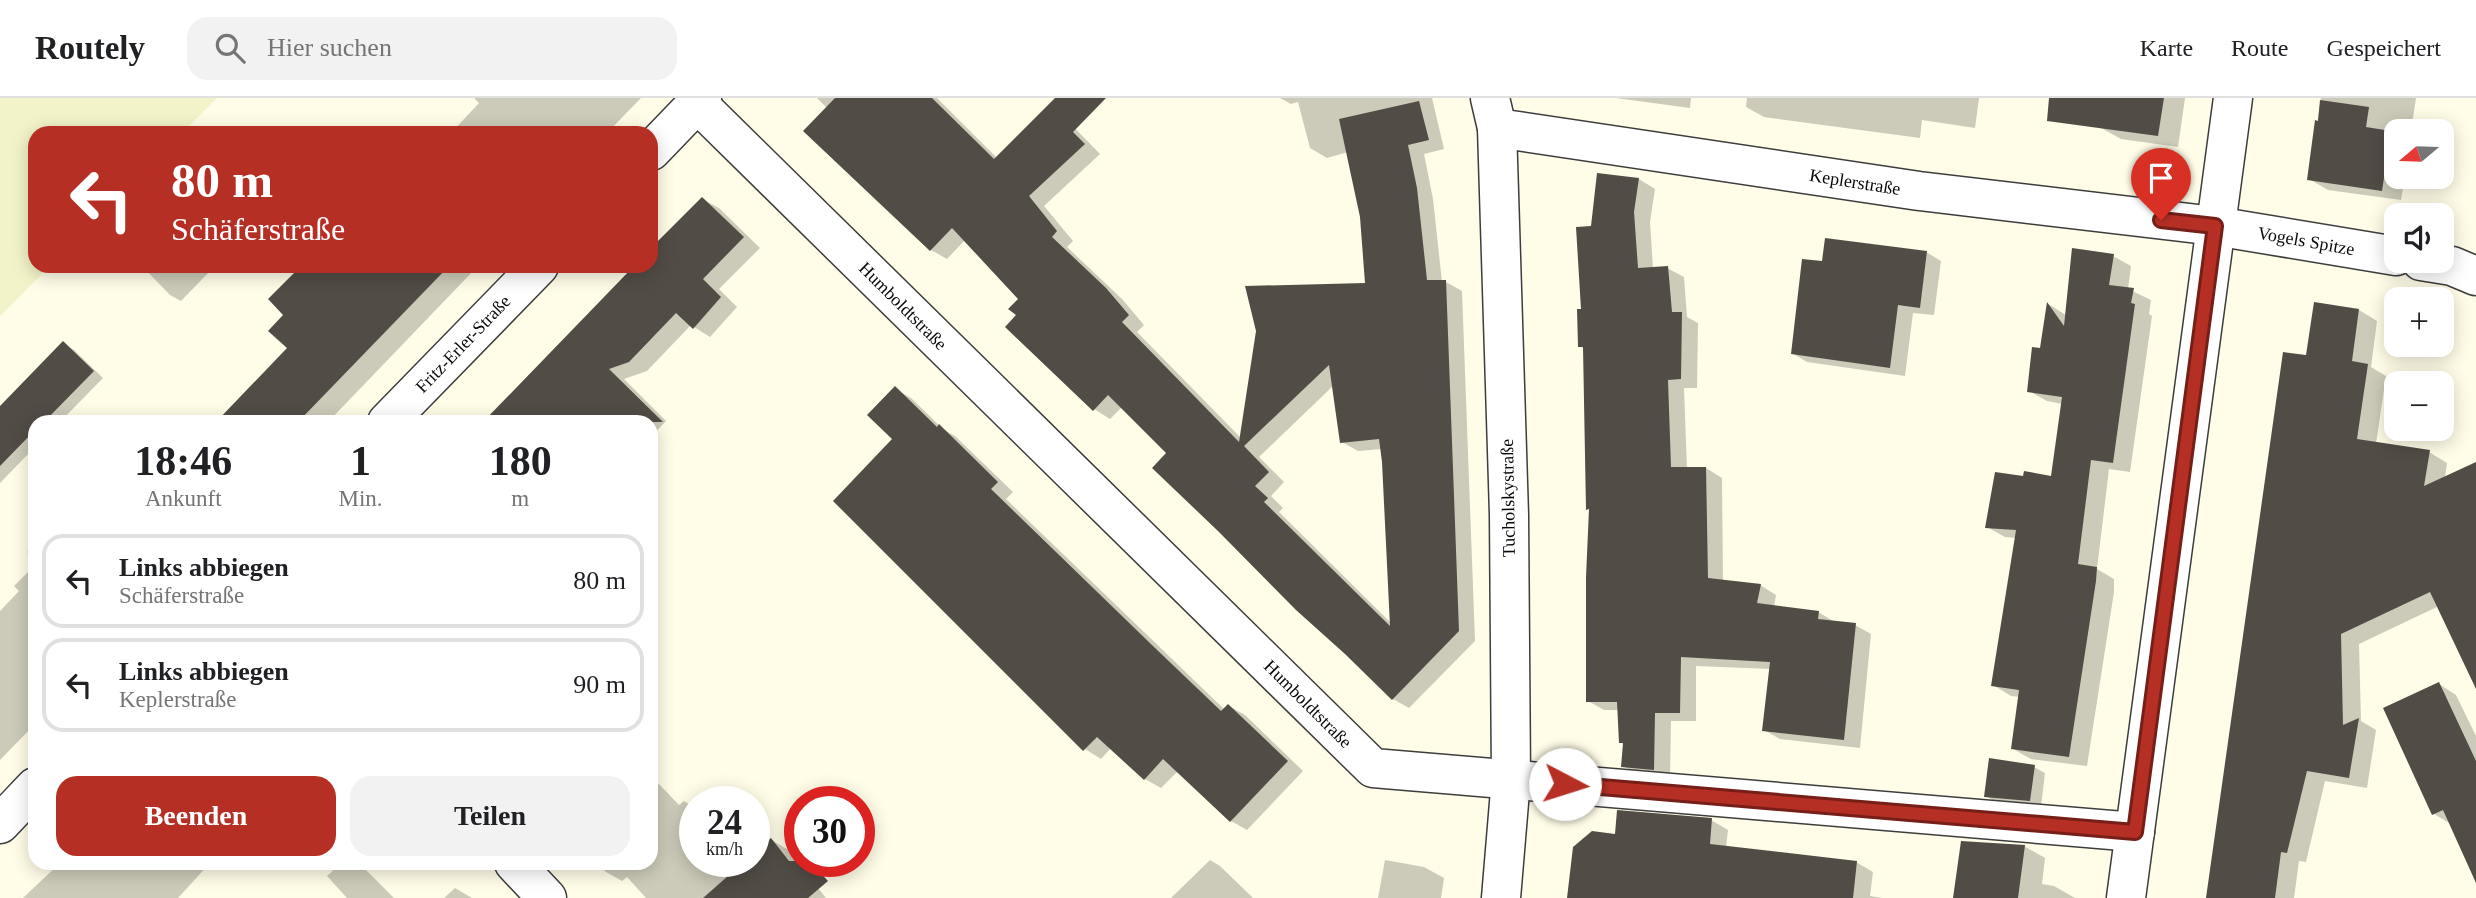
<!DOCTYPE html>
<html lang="de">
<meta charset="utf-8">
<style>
body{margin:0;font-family:Georgia,serif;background:#f2f2f2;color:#202124;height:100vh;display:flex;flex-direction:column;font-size:26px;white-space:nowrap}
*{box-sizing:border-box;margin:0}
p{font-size:23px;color:#757577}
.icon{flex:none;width:38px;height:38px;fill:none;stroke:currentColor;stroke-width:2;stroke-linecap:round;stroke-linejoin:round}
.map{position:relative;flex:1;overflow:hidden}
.drawer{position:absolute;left:28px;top:317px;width:630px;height:455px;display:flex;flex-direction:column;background:#fff;border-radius:21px;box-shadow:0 4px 18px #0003}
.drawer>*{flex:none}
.banner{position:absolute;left:28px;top:28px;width:630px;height:147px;border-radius:21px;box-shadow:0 4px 18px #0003;background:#b62f25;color:#fff;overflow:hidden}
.needle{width:46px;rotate:251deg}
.controls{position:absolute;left:2384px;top:21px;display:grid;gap:14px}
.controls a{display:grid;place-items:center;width:70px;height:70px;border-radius:14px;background:#fff;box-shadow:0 4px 18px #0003;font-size:35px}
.speed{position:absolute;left:679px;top:688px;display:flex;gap:14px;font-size:35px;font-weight:700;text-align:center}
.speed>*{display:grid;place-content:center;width:91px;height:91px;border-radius:50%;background:#fff;box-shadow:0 4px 18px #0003;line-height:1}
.speed small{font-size:18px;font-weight:400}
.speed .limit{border:10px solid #d22;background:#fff;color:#111}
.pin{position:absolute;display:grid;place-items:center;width:60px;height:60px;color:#fff;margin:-72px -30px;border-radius:50% 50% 50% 0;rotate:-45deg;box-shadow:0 0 7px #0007}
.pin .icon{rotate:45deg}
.me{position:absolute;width:77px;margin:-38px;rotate:95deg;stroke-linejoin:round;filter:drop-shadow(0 0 5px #0008)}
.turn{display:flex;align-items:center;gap:24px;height:147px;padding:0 28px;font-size:32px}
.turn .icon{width:91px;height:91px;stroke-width:2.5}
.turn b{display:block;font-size:49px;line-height:60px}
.eta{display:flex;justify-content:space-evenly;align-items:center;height:119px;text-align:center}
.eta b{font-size:42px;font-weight:700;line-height:49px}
.primary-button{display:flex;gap:14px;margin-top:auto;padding:14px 28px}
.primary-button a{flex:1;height:80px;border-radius:21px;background:#b62f25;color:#fff;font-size:28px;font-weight:700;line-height:80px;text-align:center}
.primary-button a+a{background:#f2f2f2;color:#202124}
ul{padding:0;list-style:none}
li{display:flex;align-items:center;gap:21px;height:94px;margin:0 14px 10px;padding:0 14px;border:4px solid #e0e0e0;border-radius:21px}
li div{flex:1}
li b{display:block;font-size:26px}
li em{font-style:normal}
header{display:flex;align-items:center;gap:42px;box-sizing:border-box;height:98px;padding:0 35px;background:#fff;border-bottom:2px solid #e0e0e0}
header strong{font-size:33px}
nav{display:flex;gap:38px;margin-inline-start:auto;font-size:24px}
.search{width:490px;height:63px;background:#f2f2f2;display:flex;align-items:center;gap:18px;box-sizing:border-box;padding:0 24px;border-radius:21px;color:#757577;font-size:26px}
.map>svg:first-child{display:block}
</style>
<header>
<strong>Routely</strong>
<div class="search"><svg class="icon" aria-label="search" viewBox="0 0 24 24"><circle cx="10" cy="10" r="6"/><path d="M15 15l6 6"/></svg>Hier suchen</div>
<nav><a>Karte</a><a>Route</a><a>Gespeichert</a></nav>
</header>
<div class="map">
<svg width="2476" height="800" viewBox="0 0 2476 800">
<rect width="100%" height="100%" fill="#fffde7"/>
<polygon fill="#f2f3c8" points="0,0 217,0 182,35 35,35 35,168 50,168 0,218"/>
<g fill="#0003" fill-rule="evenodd">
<polygon points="474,0 641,0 607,35 451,35 479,5"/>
<path d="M817,0H937L997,60L1064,19L1100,56L1044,108L1073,143L1067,149L1122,201L1144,227L1137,234L1242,341L1367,187L1362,119L1348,54L1327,60L1310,50L1298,4L1291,6L1280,0H1432L1444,51L1424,56L1433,101L1442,184H1446L1462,193L1475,543L1409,610L1393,601L1169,355L1122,309L1110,321L1094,311L1018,217L1020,201L965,142L947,161L931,152L827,10ZM1334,287L1342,344L1358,353L1382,351L1391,525L1279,414L1283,410L1271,398L1284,384L1259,359Z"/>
<polygon points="1616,0 1691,0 1690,10"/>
<polygon points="1747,0 1979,0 1975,30 1922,22 1920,40 1764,19 1746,9"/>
<polygon points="2106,0 2185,0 2178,49 2121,41 2101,30"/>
<polygon points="2321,0 2416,0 2411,33 2396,33 2396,79 2405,79 2401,102 2328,92 2309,81"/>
<polygon points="1639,81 1655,91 1650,124 1653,170 1667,170 1684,179 1687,219 1698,225 1697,290 1684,290 1687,371 1706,370 1722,380 1723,483 1760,487 1776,497 1774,509 1818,514 1835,524 1855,527 1871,536 1860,650 1780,641 1764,632 1771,571 1696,568 1696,623 1671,623 1670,680 1639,677 1623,668 1625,647 1620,644 1619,612 1604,612 1588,603 1591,412 1585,251 1580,248 1583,212 1593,129"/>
<polygon points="702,101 719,110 760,150 719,191 737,209 710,239 691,227 647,273 624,281 666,323 651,339 651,324 485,324 637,168 651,168 651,153"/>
<polygon points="1926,154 1941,163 1934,217 1913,215 1905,278 1807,264 1792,255 1824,165"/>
<polygon points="2113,158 2131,168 2128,191 2151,202 2149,216 2152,218 2130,374 2109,371 2097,471 2114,481 2114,494 2087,668 2031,661 2013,651 2020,599 2011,598 1993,587 2016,440 2005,439 1987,429 2025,380 2052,380 2063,306 2047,303 2029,293 2041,252 2048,206 2066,217"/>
<polygon points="142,168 215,168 181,203 170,197"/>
<polygon points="303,168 478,168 328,324 219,324 290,250 286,217"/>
<polygon points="2359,212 2377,223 2371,269 2386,278 2376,346 2429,354 2447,365 2445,380 2476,366 2476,579 2439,508 2359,546 2361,623 2376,632 2367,690 2325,683 2306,764 2299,763 2294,800 2208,800 2307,259"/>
<polygon points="64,246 74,252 103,280 60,324 35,324 35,349 0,385 0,311"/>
<polygon points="895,291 911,300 944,332 955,338 1013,394 1006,401 1225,612 1229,608 1245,617 1303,673 1247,732 1231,723 1178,673 1161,690 1145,681 1111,650 1101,661 1085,651 895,341"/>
<polygon points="138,319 146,324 133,324"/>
<polygon points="35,446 35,461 27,454"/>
<polygon points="35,467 35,626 0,662 0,513 19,493 14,488"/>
<polygon points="2439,586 2456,597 2476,638 2476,752 2451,726 2434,716"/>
<polygon points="2034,669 2045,675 2041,708 1997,705 1986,698"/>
<polygon points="651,682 660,687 679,707 684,703 695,710 695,763 754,763 754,743 761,751 771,742 787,751 826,800 646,800 627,779 622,783 606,774 597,765 651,765"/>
<polygon points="1711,722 1728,732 1726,750 1856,764 1873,774 1870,798 1883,800 1569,800 1616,738"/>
<polygon points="2024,748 2045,760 2042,786 2054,788 2075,800 1955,800"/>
<polygon points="1210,762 1220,768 1253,800 1171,800"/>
<polygon points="1385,762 1424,769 1444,780 1441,800 1378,800"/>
<polygon points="60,765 210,765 178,800 23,800"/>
<polygon points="341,765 355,765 364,770 394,800 347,800 327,778"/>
<polygon points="455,790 472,800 444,800"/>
</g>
<g fill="#524c46" fill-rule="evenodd">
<path d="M835,0H932L994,61L1055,0H1106L1073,34L1085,46L1029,98L1057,133L1052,139L1106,190L1129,217L1122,224L1239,344L1256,233L1245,188L1365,185L1360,119L1339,21L1419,3L1429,42L1408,47L1417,90L1427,182H1446L1459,533L1392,602L1345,556L1296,512L1219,434L1152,370L1166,355L1108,297L1093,313L1005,229L1016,217L1008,211L1018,201L952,130L930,153L803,33ZM1329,267L1340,345L1379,341L1382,364L1390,528L1264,404L1268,400L1255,388L1269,374L1244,348Z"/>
<polygon points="2049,0 2164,0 2158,38 2047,23"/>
<polygon points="2320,2 2369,9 2366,29 2391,33 2382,93 2307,82 2315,22 2318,23"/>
<polygon points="1597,75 1639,80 1634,114 1638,170 1668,168 1672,214 1682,214 1681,281 1668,282 1671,369 1706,369 1708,480 1761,486 1757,505 1819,513 1818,521 1856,525 1844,642 1762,633 1770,564 1681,559 1680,615 1655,615 1654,672 1621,669 1623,645 1619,645 1617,604 1586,604 1586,479 1589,411 1586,412 1583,249 1578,249 1577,211 1581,211 1576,129 1591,128"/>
<polygon points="702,99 744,139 703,181 721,199 693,231 676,215 629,264 609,271 663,324 483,324 634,168 651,168 651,150"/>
<polygon points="1825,140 1927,153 1920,210 1898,207 1890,270 1791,256 1802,161 1822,163"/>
<polygon points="2072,150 2114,156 2109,187 2134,190 2131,205 2135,206 2113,365 2091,362 2078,466 2097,469 2096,483 2069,659 2011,651 2019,592 1991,588 2016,432 1985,430 1995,374 2023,378 2024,373 2051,378 2062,299 2027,294 2032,249 2040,250 2047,204 2064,228"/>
<polygon points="301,168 449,168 298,324 216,324 287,250 268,233 283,217 268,201"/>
<polygon points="2314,204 2359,211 2352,263 2368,266 2357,341 2430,352 2424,388 2476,364 2476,591 2430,494 2341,536 2343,627 2359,620 2349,680 2307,673 2287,755 2281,754 2275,800 2206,800 2283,254 2306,257"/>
<polygon points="63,243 94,273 44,324 35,324 35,332 0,368 0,308"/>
<polygon points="895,288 937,329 939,326 998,384 991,391 1154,549 1221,613 1228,606 1288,663 1230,724 1163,661 1144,682 1097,639 1083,653 833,403 892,341 867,317"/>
<polygon points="2439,584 2476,663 2476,785 2443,712 2432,717 2383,610"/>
<polygon points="1989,660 2035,667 2030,703 1984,699"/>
<polygon points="1617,712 1712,720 1710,746 1857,763 1853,800 1567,800 1573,749 1592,733 1615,736"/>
<polygon points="771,740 789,763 809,763 828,783 808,800 703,800 745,763 754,763 754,754"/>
<polygon points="1961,743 2025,747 2018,800 1953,800"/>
</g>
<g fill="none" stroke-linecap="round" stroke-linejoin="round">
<g stroke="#3d3d3d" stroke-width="41">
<g id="minor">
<polyline points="1490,0 1497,30 1509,417 1511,681 1501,800"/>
<polyline points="697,5 1373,670 2135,734"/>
<polyline points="1497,30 1919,93 2215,128 2396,158"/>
<polyline points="651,53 702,0"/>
<polyline points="2421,163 2452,168 2476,178"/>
<polyline points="387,324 539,168"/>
<polyline points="0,726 35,689"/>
<polyline points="514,765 547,800"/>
<polyline points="2126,800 2233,0"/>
</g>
</g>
<use href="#minor" stroke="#fff" stroke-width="38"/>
</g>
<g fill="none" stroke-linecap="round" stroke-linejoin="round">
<g stroke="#761f18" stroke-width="18">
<polyline id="route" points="1565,686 2135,734 2215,128 2161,122"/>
</g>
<use href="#route" stroke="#b62f25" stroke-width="12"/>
</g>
<g text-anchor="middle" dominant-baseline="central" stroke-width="7" stroke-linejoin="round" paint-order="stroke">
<g font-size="18" fill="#0a0a0a" stroke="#fff">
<text transform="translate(1855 84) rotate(9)">Keplerstraße</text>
<text transform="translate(2306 143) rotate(10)">Vogels Spitze</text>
<text transform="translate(903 208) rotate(45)">Humboldtstraße</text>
<text transform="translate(463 246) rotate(-46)">Fritz-Erler-Straße</text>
<text transform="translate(1508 400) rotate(-91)">Tucholskystraße</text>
<text transform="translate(1308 606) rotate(45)">Humboldtstraße</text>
</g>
</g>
</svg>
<div class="controls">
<a><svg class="needle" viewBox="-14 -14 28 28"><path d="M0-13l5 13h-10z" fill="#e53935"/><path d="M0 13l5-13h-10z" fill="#757577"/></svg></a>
<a><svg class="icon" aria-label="sound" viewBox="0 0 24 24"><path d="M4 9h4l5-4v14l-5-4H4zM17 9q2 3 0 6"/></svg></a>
<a>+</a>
<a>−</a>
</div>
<div class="speed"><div>24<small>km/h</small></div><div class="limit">30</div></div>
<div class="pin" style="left:2161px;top:122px;background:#d93025"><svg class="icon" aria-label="arrive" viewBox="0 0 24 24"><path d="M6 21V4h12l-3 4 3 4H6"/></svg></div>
<svg class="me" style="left:1565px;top:686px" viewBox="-20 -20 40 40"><circle r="19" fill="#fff"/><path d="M0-13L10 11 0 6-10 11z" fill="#b62f25"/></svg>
<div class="banner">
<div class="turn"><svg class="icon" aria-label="left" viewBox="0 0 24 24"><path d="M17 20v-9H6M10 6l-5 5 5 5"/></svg><div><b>80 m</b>Schäferstraße</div></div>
</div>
<section class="drawer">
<div class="eta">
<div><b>18:46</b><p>Ankunft</p></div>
<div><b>1</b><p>Min.</p></div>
<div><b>180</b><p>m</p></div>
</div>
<ul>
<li><svg class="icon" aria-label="left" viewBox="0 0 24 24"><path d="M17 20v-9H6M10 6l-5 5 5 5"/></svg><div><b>Links abbiegen</b><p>Schäferstraße</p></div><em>80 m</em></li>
<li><svg class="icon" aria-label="left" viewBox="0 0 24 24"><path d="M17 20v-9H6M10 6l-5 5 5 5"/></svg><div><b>Links abbiegen</b><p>Keplerstraße</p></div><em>90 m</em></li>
</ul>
<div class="primary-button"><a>Beenden</a><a>Teilen</a></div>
</section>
</div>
